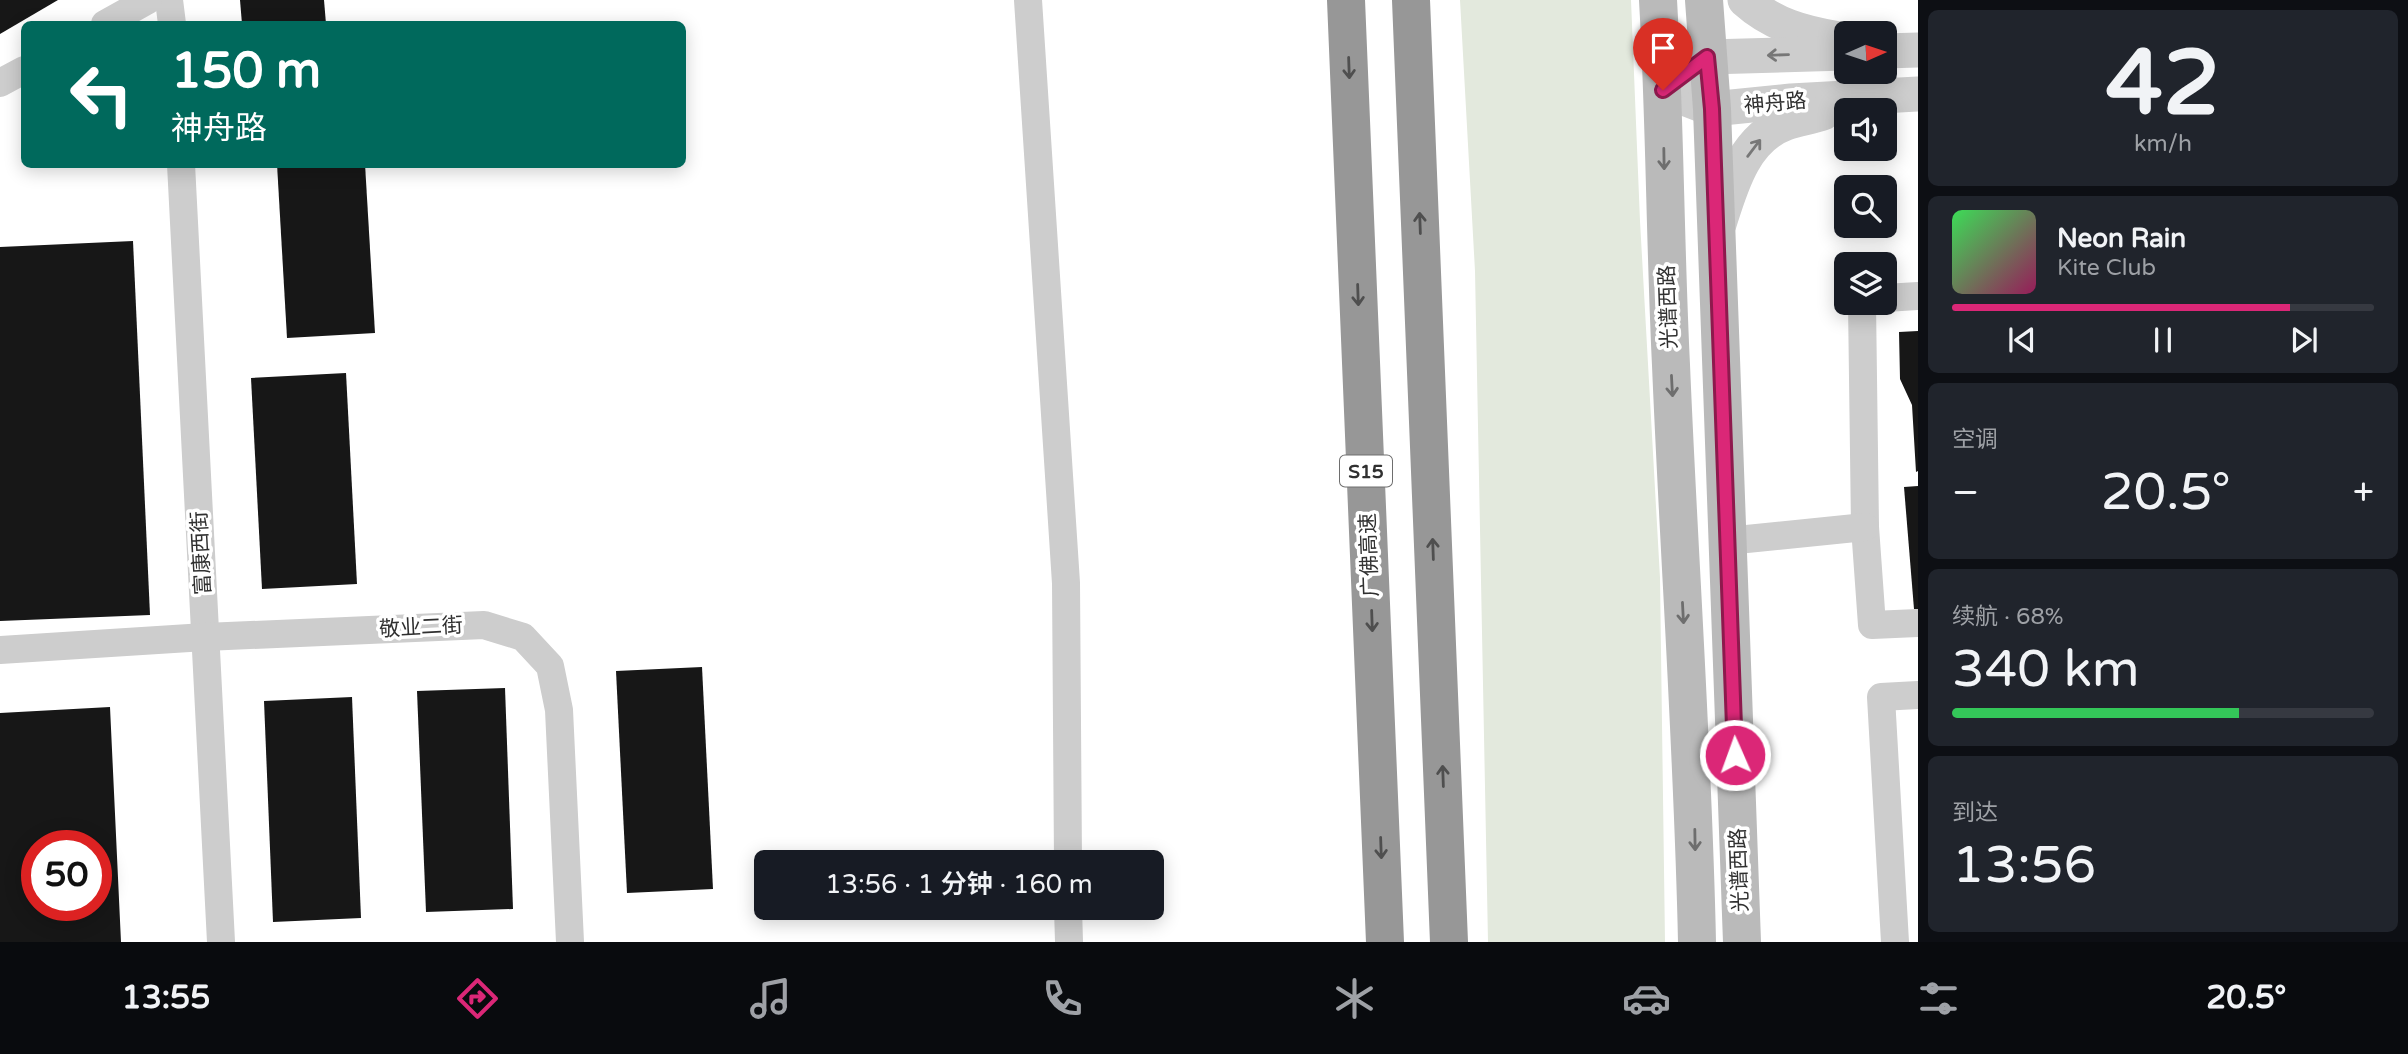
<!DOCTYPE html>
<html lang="zh">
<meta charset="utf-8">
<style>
:root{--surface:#171b24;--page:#20242c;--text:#f1f3f6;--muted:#9ea1a6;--line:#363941;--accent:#db2777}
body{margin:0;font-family:"Varela Round","Noto Sans SC",sans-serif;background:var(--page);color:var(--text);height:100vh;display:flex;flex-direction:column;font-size:26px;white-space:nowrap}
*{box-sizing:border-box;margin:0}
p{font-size:23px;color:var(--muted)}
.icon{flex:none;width:38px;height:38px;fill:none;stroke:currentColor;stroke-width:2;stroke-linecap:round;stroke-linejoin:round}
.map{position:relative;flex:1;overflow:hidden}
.sheet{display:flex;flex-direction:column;gap:10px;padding:10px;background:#0d0f14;width:490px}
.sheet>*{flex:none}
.hud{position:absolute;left:21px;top:21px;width:665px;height:147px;border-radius:10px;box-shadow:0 4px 18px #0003;background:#00695c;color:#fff;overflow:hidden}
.needle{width:46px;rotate:87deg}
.tools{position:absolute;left:1834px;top:21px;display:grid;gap:14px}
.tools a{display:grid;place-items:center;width:63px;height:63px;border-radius:10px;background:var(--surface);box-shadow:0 4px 18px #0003;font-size:35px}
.speed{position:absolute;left:21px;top:830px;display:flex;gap:14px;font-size:35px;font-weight:700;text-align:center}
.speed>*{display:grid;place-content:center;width:91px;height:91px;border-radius:50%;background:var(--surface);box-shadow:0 4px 18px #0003;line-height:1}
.speed .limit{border:10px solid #d22;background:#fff;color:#111}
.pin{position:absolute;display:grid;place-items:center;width:60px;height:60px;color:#fff;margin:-72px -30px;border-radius:50% 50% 50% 0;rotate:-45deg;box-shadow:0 0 7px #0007}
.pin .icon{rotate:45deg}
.me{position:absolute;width:77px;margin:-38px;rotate:358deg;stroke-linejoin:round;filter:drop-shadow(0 0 5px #0008)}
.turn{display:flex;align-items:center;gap:24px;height:147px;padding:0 35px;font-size:32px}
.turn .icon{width:91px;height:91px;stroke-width:2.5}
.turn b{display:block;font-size:49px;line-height:60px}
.big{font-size:52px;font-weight:600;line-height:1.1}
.sheet .tile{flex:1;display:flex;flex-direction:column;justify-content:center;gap:10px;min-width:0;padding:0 24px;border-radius:10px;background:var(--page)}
.sheet .dial{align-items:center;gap:0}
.dial b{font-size:91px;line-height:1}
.song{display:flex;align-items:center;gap:21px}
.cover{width:84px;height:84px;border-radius:10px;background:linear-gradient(135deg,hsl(130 70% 55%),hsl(330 70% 35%))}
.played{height:7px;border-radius:4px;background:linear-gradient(90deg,var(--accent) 80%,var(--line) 80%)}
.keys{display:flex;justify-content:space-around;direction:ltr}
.heat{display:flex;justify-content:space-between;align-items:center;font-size:38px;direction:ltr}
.charge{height:10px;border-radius:5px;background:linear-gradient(90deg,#34c759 68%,var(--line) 0)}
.trip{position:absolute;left:754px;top:850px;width:410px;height:70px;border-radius:10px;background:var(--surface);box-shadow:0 4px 18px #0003;font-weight:600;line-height:70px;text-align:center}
.menu{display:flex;height:112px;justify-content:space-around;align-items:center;background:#090b0e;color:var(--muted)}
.menu .icon{width:49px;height:49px}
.menu .on{color:var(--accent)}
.menu b{font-size:32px;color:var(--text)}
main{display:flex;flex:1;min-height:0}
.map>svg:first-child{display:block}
.green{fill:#e3e9dd}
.building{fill:#171717;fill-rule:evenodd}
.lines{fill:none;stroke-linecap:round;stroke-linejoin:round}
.minor{stroke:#cdcdcd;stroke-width:28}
.tertiary{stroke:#cdcdcd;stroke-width:35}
.secondary{stroke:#bababa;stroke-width:38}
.motorway{stroke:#979797;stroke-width:38}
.oneway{stroke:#777}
.oneway2{stroke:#4f4f4f}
.oneway3{stroke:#6e6e6e}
.route-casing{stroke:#8e194d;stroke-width:18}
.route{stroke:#db2777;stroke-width:12}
.labels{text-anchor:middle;stroke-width:7;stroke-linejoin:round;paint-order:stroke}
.shield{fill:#fff;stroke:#6e6e6e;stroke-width:2}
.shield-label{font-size:19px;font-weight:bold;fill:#303030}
.street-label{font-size:21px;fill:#303030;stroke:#fff}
</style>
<main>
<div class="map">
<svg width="1918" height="942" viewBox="0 0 1918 942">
<rect width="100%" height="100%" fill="#fff"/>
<path class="green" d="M 1460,0 L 1631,0 L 1640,221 L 1660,578 L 1665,942 L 1488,942 L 1475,271 Z"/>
<g class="building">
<path d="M 0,0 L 58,0 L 0,34 Z"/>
<path d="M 240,0 L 324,0 L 326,24 L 242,24 Z"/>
<path d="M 277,164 L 365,164 L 375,333 L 287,338 Z"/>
<path d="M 133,241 L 150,615 L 0,621 L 0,247 Z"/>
<path d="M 1918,331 L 1918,471 L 1916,472 L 1912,405 L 1900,379 L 1899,332 Z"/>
<path d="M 346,373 L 357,584 L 262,589 L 251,378 Z"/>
<path d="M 1918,486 L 1918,609 L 1914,609 L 1904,487 Z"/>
<path d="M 702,667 L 713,889 L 627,893 L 616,671 Z"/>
<path d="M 505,688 L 513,909 L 426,912 L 417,691 Z"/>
<path d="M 352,697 L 361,918 L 273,922 L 264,701 Z"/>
<path d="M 110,707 L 121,942 L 0,942 L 0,713 ZM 37,845 L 96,845 L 96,905 L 37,905 Z"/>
</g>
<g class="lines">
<g class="minor">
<path d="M 169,0 L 172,24"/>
<path d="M 1028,0 L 1066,583 L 1068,863"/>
<path d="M 105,24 L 148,0"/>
<path d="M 0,83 L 24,70"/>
<path d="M 181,164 L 221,942"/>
<path d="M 1885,298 L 1918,296"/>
<path d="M 1862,303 L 1865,527 L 1872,625 L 1918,623"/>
<path d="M 1727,541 L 1865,527"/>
<path d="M 0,650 L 205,637 L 484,625 L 523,637 L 550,666 L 559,710 L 570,942"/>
<path d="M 1068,908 L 1069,942"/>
<path d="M 1895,942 L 1881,697 L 1918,695"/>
</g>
<g class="tertiary">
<path d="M 1745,0 C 1773,25 1803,33 1839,39"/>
<path d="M 1885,51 L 1918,50"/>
<path d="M 1663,90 L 1712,109 L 1791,101 L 1918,94"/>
<path d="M 1663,90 L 1708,57 L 1846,53"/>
<path d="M 1719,224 C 1731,186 1744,138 1786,123 C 1798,119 1811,117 1823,113"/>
</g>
<g class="secondary">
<path d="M 1658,0 C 1665,122 1665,243 1671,365 C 1679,558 1693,749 1697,942"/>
<path d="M 1704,0 L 1712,109 L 1742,942"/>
</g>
<g class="motorway">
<path d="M 1346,0 L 1385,942"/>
<path d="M 1411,0 L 1449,942"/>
</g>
</g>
<defs><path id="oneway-shaft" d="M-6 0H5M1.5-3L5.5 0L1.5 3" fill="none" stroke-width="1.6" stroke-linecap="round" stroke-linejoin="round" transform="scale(1.75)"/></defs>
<g class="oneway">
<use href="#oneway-shaft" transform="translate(1778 55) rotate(178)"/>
<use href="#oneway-shaft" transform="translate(1754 148) rotate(-53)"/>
</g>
<g class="oneway2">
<use href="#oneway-shaft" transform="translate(1349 68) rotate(88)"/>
<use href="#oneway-shaft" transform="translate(1420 223) rotate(-92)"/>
<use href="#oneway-shaft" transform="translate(1358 295) rotate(88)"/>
<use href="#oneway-shaft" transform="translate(1433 549) rotate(-92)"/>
<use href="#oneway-shaft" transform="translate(1372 621) rotate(88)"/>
<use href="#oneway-shaft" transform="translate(1443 776) rotate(-92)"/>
<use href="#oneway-shaft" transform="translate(1381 848) rotate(88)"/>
</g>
<g class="oneway3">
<use href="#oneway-shaft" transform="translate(1664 159) rotate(89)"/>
<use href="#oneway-shaft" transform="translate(1672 386) rotate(87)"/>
<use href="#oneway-shaft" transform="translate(1683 613) rotate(87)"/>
<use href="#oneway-shaft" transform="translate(1695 840) rotate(89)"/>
</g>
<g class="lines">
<g class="route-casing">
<path id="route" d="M 1663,90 L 1707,57 L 1712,109 L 1735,755"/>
</g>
<use href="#route" class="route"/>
</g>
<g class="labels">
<rect class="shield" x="1340" y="455.5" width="52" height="31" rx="5"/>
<g class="shield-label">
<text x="1366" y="478">S15</text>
</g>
<g class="street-label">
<text transform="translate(1775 103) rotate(-5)" y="7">神舟路</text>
<text transform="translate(1668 307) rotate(-92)" y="7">光谱西路</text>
<text transform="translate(201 553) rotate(-93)" y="7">富康西街</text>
<text transform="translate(1369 555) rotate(-92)" y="7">广佛高速</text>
<text transform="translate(421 627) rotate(-3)" y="7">敬业二街</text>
<text transform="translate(1739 870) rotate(-92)" y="7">光谱西路</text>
</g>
</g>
</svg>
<div class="tools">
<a><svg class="needle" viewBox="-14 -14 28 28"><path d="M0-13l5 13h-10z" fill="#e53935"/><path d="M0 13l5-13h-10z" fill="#9ea1a6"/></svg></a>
<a><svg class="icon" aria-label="sound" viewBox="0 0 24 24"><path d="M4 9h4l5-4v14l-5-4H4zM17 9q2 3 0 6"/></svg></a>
<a><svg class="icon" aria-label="search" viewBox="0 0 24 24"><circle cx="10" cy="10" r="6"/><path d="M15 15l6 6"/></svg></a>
<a><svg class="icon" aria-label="layers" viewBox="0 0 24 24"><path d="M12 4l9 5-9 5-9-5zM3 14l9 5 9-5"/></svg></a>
</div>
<div class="speed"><div class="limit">50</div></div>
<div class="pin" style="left:1663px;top:90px;background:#d93025"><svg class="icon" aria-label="arrive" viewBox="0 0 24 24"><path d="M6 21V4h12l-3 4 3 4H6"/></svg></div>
<svg class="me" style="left:1735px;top:755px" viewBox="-20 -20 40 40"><circle r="17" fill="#db2777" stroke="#fff" stroke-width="3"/><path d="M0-11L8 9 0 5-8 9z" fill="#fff"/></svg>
<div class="trip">13:56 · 1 分钟 · 160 m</div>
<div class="hud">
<div class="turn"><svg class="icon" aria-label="left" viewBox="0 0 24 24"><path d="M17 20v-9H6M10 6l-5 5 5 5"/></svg><div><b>150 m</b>神舟路</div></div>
</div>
</div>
<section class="sheet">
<div class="tile dial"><b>42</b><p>km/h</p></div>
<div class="tile">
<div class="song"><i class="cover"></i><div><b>Neon Rain</b><p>Kite Club</p></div></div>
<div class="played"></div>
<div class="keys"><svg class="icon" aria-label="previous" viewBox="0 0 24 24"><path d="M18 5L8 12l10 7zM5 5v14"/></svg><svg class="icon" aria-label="pause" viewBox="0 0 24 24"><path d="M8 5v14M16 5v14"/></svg><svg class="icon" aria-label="next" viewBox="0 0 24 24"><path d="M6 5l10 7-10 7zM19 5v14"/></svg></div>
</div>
<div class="tile"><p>空调</p>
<div class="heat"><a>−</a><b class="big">20.5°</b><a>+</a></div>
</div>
<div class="tile"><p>续航 · 68%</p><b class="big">340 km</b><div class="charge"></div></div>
<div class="tile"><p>到达</p><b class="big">13:56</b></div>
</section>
</main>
<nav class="menu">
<b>13:55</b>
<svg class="icon on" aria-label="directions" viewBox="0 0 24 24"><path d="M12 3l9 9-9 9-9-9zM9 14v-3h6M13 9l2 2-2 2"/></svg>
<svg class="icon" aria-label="music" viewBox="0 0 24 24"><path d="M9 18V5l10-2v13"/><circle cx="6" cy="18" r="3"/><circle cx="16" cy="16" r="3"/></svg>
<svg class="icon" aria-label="phone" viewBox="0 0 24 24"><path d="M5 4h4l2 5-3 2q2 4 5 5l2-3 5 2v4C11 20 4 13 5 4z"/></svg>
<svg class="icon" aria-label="climate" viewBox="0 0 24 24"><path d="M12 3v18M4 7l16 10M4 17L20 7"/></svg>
<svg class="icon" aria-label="car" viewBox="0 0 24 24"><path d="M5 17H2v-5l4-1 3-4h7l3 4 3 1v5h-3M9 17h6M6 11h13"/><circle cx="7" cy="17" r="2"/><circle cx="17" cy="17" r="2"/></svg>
<svg class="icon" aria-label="filters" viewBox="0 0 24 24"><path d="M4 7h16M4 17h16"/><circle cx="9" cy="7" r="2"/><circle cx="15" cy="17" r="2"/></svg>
<b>20.5°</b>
</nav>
